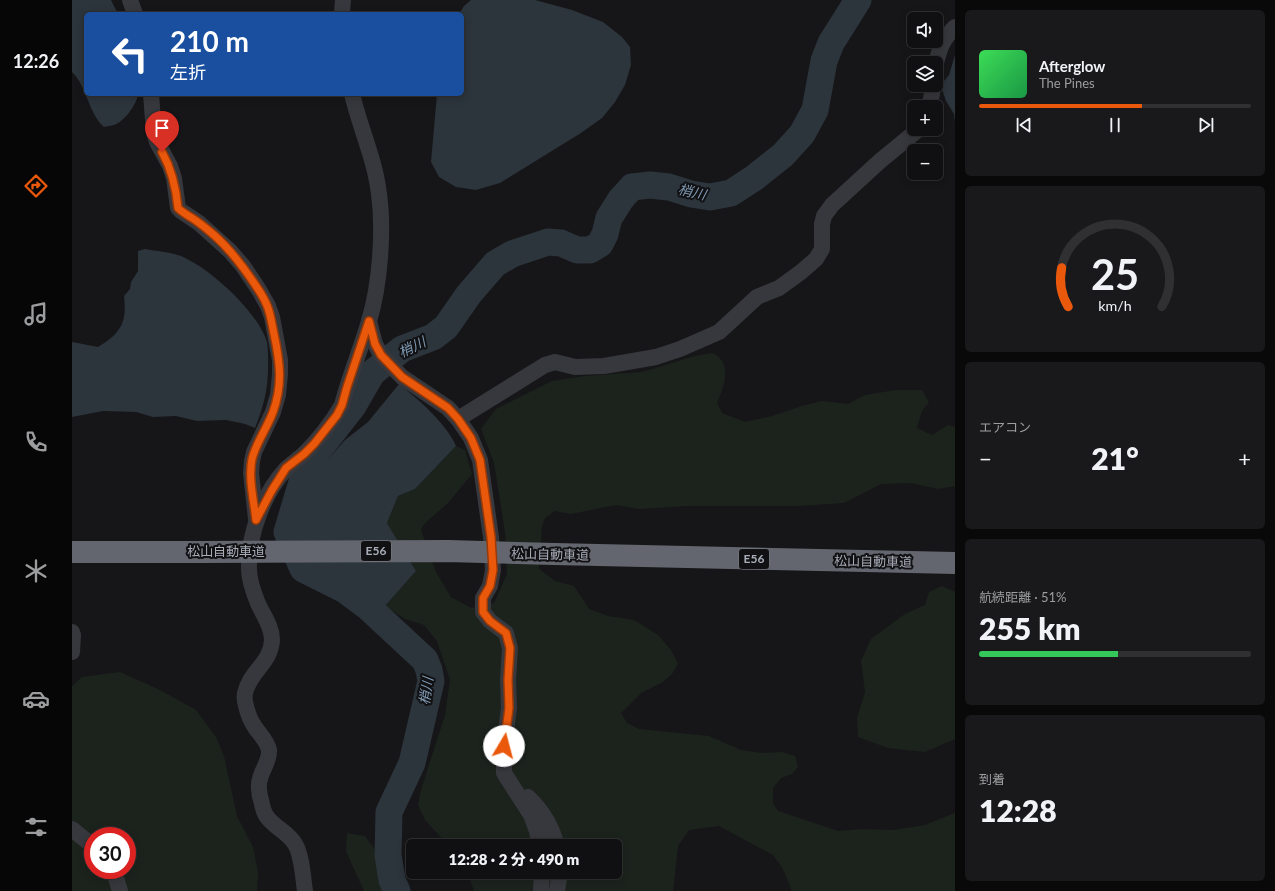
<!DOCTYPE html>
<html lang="ja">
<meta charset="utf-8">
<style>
:root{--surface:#101012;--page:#19191b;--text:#f1f3f6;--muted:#9c9d9f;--line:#303032;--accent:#ea580c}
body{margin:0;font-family:Lato,"Noto Sans JP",sans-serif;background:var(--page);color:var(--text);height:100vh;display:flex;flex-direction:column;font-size:15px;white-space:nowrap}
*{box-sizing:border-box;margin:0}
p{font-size:13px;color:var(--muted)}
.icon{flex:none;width:22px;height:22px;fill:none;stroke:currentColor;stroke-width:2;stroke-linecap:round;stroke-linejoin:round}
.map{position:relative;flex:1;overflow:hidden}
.side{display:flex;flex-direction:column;gap:10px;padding:10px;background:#09090a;width:320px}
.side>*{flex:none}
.hud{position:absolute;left:12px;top:12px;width:380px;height:84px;border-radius:6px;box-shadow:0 2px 10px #0003,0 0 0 1px var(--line);background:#1a4fa0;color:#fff;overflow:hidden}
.controls{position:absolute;left:835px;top:12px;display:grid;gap:8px}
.controls a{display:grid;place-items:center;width:36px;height:36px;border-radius:6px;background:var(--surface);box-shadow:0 2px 10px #0003,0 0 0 1px var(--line);font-size:20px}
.speed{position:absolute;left:12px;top:827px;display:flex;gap:8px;font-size:20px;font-weight:700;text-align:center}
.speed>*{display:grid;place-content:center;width:52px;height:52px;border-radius:50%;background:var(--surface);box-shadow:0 2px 10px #0003,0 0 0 1px var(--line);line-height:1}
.speed .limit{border:6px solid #d22;background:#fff;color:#111}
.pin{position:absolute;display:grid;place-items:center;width:34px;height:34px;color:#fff;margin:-41px -17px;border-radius:50% 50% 50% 0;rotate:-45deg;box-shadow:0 0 4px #0007}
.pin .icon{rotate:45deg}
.me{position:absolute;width:44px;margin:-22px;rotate:8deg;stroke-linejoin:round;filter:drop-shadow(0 0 3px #0008)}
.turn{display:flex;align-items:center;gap:14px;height:84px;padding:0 20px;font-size:18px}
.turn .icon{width:52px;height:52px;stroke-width:2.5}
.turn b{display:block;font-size:28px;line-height:34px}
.big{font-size:30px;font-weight:800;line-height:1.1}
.side .tile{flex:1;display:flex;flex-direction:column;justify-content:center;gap:6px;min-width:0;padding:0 14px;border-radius:6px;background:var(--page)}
.side .dial{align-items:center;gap:0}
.dial svg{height:104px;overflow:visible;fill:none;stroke:var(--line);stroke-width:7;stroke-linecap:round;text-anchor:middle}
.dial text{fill:var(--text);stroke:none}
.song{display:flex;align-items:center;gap:12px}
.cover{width:48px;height:48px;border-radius:6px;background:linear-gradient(135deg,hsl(130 70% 55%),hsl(140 70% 35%))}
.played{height:4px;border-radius:2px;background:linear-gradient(90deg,var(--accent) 60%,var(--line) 60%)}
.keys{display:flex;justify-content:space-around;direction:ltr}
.heat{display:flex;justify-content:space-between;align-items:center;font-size:22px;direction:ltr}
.charge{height:6px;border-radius:3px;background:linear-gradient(90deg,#34c759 51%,var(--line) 0)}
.trip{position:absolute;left:334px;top:839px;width:216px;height:40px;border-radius:6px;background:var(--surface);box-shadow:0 2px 10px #0003,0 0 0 1px var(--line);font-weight:800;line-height:40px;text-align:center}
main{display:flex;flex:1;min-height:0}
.tabs{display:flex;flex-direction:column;width:72px;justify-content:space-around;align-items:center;background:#060607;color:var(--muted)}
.tabs .icon{width:28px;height:28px}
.tabs .on{color:var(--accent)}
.tabs b{font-size:18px;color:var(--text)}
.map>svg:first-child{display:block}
.green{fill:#1c231d;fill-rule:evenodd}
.water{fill:#2c343c}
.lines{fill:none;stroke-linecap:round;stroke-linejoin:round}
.river{stroke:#2c343c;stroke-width:27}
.street{stroke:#37383d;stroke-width:16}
.highway{stroke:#63666e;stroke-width:22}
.highway-bridge{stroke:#63666e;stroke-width:22}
.route-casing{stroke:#983908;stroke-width:10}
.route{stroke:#ea580c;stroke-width:7}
.labels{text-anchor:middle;stroke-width:4;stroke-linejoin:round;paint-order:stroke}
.shield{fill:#111113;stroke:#7b7e86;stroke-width:1}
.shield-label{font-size:12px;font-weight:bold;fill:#a8adb8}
.street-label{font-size:13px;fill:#a8adb8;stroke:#111113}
.water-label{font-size:14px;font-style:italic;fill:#7f99b3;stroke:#111113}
</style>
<main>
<nav class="tabs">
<b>12:26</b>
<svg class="icon on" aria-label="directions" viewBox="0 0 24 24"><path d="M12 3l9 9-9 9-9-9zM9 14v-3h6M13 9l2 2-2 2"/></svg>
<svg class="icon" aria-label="music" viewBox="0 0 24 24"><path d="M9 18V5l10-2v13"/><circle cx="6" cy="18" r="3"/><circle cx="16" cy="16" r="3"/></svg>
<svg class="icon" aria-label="phone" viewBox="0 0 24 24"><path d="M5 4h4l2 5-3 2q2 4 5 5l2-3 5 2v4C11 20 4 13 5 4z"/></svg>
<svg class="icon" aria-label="climate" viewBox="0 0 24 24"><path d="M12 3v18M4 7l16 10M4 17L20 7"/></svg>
<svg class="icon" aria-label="car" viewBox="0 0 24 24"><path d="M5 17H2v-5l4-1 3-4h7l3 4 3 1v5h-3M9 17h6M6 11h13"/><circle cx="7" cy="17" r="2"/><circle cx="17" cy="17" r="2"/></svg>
<svg class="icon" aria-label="filters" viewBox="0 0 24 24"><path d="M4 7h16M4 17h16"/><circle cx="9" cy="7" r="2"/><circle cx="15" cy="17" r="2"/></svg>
</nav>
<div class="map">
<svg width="883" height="891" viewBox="0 0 883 891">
<rect width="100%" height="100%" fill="#161618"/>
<g class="green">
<path d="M 641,353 C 661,364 652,386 645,403 L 650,413 L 673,422 L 700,416 L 730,406 L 750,401 L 776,404 L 793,395 L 824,390 L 850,390 L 857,402 L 850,411 L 845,428 L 860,435 L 876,425 L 883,427 L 883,486 L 866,489 L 839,483 L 809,484 L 772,503 L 726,506 L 614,506 L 567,509 L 544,505 L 499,514 L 483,511 L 473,518 L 470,526 L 467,569 L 483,581 L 502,586 L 517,609 L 536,616 L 562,620 L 586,635 L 599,650 L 606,664 L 600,674 L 591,682 L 569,693 L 549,713 L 555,723 L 567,729 L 637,736 L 669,750 L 689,753 L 710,752 L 723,756 L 726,767 L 720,774 L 709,778 L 701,788 L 701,803 L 706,811 L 766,831 L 791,829 L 821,830 L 853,825 L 883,813 L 883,891 L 720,891 L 710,867 L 701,855 L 647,826 L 617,830 L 606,846 L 601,891 L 402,891 L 395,872 L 543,872 L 543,846 L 377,846 L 353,820 L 346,805 L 349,790 L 373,715 L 378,680 L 365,641 L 352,625 L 333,619 L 313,606 L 344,571 L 315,523 L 326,496 L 343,489 L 384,446 L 393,450 L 400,474 L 376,503 L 352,524 L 349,530 L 364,572 L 379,597 L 399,608 L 422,603 L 435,574 L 433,532 L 422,463 L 409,429 L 424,409 L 480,381 L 513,376 L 570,372 L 623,356 Z"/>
<path d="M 870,586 L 883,592 L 883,739 L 853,752 L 816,748 L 786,737 L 785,718 L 793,692 L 789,661 L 799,639 L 833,614 L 853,605 L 857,592 Z"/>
<path d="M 48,672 L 88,690 L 124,710 L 144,737 L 152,756 L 165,816 L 181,847 L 186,872 L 185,891 L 0,891 L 0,686 L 10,677 ZM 21,836 L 55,836 L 55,870 L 21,870 Z"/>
<path d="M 275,833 L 293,836 L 304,851 L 318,891 L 292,891 L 274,851 Z"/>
</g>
<g class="water">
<path d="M 0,0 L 39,0 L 46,14 L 14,14 L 14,94 L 66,94 C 65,104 52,122 42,125 C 39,126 35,126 32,127 C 16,113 15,86 0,72 Z"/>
<path d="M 399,0 L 463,0 L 500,10 L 531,22 L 550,37 L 558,47 L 559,65 L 553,85 L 543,102 L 530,118 L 509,133 L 428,183 L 404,190 L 384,187 L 367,177 L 359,162 L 365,94 L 390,94 L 390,14 L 387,14 L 392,6 Z"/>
<path d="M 883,55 L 883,122 L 882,114 L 874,101 L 870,89 L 872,81 L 877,75 Z"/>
<path d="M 73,249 C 84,251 98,252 109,256 C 138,268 186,312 195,342 C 196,347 196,353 196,357 C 197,385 193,403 183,428 L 173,424 L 154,420 L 125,421 L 104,416 L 81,417 L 64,412 L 31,411 L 0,417 L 0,342 L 26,347 C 49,333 55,323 52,296 L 58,289 L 59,282 L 66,271 L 66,251 Z"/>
<path d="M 327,384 C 346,399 375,424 384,446 L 343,489 L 326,496 L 315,523 L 344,571 L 313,606 L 276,580 L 246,565 L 227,536 L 236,491 L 247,470 L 273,440 L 296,422 Z"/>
</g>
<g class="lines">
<path class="river" d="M 325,891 L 320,880 L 316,855 L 317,812 L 340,763 L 359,681 L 357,670 L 353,660 L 297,608 L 273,590 L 231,569 L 215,532 L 235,465 L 281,406 L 300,373 L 330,349 L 361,337 L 374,327 L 397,294 L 423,264 L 440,254 L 476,242 L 489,243 L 505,250 L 518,250 L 528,244 L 533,234 L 537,218 L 549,199 L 560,187 L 578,185 L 597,187 L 619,194 L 638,197 L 659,193 L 682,178 L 711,155 L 730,134 L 743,110 L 752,61 L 759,43 L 786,0"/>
<g class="street">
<path d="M 58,0 L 63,14"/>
<path d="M 270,14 L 271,0"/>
<path d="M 864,63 C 868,47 871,39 883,27"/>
<path d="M 79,94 L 82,133 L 85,142 L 98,166 L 102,178 L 106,208 L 109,211 L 127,223 L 158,251 L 171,266 L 187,290 L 196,306 L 200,317 L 208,360 L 208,374 L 206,395 L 201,412 L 182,452 L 180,461 L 179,473 L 184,519"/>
<path d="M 857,107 L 860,94 L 860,85"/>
<path d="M 297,321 L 303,344 L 309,355 L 330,377 L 376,408 L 386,419 L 399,438 L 408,460 L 419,537 L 421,570 L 418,586 L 411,598 L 411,612 L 418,621 L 434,633 L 438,648 L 436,680 L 437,708 L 432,746 L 432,773 L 459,815 L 465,831 L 468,846"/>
<path d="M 386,419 L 473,365 L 483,362 L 503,367 L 532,366 L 584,357 L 608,349 L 647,332 L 685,297 L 707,288 L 729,272 L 744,259 L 750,249 L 750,224 L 752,216 L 760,205 L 808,161 L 847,129"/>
<path d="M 0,632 L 1,635 L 0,652"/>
<path d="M 456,797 C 470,810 480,827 485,846"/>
<path d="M 0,829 L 21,846"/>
<path d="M 39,870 L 43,875 L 48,891"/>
<path d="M 233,891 C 231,878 230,855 223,844 C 216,832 203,828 195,817 C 192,813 190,805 189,800 C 187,794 186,784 188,779 C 190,769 198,761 197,750 C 195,740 186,733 181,724 C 177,718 171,700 173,693 C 178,671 199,663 200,640 C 200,625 190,614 185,601 C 181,591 177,580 177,569 C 176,535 191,494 214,469 C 220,463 227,459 233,453 C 247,439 260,422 270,405 C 277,377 289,349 297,321 C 308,285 312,231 307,194 C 303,159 288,128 280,94"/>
<path d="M 469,891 L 470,872"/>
<path d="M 485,891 L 488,872"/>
</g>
<g class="highway">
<path d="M 0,552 L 127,552"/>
<path d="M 482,554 L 883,563"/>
</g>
<path class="highway-bridge" d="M 127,552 L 376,551 L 482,554"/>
</g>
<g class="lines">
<g class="route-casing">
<path id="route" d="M 90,152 C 100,170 104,187 106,208 C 110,212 115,215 120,218 C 128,223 135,229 142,235 C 160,251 173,269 186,289 C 198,307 198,315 202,334 C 208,362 211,384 201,412 C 195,428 184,443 180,459 C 176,478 182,501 184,520 L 200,490 L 214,468 L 232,454 L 242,444 L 265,415 L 270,405 L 275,387 L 297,321 L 303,344 L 309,355 L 330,377 L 376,408 L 386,419 L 399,438 L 408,460 L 419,537 L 421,570 L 418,586 L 411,598 L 411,612 L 418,621 L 434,633 L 438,648 L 436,680 L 437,708 L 432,746"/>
</g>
<use href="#route" class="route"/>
</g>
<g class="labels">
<g class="shield">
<rect x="289" y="541" width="30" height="20" rx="3"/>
<rect x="667" y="549" width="30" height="20" rx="3"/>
</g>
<g class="shield-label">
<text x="304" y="555">E56</text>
<text x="682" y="563">E56</text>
</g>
<g class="street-label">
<text x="154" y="556">松山自動車道</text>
<text transform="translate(478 554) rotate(1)" y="5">松山自動車道</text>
<text transform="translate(801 561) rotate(1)" y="5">松山自動車道</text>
</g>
<g class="water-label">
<text transform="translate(620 192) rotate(13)" y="5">梢川</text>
<text transform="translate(340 347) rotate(-26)" y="5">梢川</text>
<text transform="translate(354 691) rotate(-82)" y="5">梢川</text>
</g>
</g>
</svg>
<div class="controls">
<a><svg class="icon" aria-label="sound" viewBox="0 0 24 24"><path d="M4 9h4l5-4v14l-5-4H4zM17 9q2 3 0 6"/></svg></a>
<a><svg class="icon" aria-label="layers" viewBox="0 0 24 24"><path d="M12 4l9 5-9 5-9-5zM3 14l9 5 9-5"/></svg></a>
<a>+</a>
<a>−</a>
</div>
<div class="speed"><div class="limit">30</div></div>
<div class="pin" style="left:90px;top:152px;background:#d93025"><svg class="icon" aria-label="arrive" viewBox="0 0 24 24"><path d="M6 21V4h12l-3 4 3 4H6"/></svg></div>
<svg class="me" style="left:432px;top:746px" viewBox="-20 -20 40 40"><circle r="19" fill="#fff"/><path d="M0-13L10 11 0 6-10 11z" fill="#ea580c"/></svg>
<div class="trip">12:28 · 2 分 · 490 m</div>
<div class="hud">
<div class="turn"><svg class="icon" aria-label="left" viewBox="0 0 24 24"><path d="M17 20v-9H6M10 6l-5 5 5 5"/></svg><div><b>210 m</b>左折</div></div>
</div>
</div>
<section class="side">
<div class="tile">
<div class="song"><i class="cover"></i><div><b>Afterglow</b><p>The Pines</p></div></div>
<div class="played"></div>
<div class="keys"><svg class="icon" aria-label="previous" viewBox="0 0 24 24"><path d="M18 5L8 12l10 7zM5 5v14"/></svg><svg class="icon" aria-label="pause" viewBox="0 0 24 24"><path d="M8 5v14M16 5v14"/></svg><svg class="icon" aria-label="next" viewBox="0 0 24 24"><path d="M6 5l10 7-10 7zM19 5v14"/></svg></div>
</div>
<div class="tile dial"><svg viewBox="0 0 100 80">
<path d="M14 69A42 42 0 1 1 86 69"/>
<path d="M14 69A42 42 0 0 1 9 39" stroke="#ea580c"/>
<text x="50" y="56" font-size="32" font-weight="700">25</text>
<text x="50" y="72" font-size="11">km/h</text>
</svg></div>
<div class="tile"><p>エアコン</p>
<div class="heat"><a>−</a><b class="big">21°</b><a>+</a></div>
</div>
<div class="tile"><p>航続距離 · 51%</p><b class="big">255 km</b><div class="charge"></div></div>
<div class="tile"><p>到着</p><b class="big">12:28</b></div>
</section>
</main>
